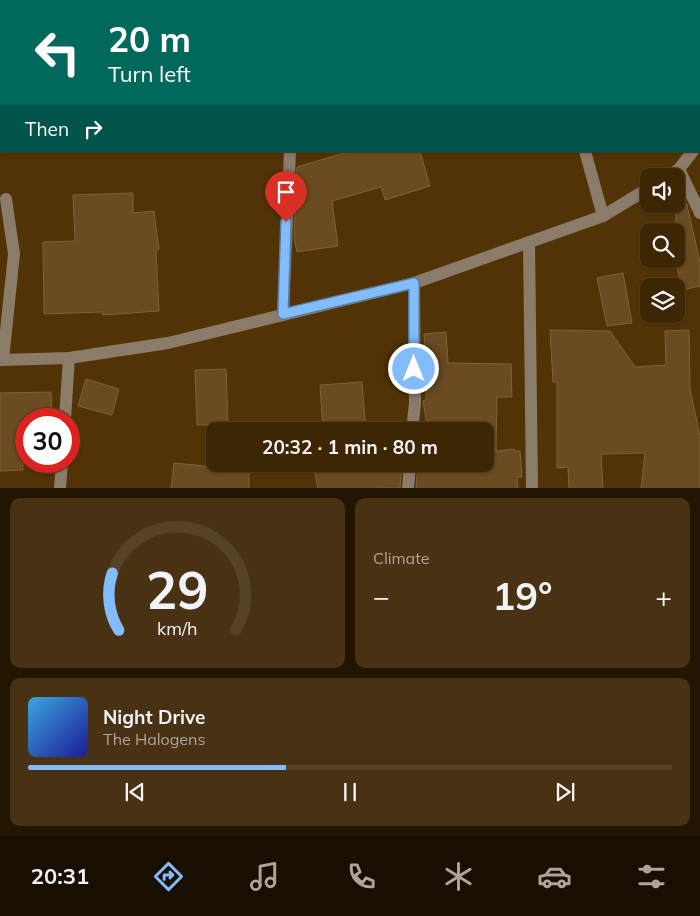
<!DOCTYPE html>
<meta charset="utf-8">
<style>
:root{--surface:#3d2604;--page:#483213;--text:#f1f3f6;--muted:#ada59a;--line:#564326;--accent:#83bcfa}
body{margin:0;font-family:Mulish,sans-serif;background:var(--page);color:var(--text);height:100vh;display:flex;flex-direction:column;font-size:19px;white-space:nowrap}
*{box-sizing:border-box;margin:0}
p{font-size:16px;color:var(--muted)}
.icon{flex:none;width:28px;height:28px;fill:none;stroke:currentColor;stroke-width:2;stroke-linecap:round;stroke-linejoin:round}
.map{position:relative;height:488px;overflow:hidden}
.side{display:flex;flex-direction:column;gap:10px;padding:10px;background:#221502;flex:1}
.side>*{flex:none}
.banner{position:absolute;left:0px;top:0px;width:700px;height:152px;box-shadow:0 1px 4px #0004,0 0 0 1px var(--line);background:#00695c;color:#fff;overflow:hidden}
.controls{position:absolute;left:640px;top:168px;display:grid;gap:10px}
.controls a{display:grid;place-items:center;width:45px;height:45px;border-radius:10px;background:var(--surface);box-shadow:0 1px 4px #0004,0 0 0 1px var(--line);font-size:25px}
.speed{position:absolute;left:15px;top:408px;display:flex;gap:10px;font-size:25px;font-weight:700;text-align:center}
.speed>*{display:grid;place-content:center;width:65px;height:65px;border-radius:50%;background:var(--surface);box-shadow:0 1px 4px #0004,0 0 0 1px var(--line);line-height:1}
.speed .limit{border:8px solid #d22;background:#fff;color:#111}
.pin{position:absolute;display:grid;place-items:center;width:42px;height:42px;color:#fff;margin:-51px -21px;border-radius:50% 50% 50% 0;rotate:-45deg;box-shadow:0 0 5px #0007}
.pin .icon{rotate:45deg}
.me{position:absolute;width:55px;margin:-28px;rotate:0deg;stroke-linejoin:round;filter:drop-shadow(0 0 4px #0008)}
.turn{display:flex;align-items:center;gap:18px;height:105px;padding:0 25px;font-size:22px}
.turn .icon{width:65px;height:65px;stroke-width:2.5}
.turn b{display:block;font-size:35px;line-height:42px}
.then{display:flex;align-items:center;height:48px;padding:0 25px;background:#0003;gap:10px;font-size:19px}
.big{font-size:38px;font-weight:700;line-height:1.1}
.side .card{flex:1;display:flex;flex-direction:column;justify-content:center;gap:8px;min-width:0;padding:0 18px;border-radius:10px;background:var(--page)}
.side .dial{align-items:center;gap:0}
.dial svg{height:130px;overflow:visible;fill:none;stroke:var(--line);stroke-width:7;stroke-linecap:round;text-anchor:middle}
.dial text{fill:var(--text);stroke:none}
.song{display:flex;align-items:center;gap:15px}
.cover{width:60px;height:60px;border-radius:8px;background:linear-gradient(135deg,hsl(200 70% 55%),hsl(240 70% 35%))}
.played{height:5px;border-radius:2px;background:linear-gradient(90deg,var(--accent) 40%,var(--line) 40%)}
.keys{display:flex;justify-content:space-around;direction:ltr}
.heat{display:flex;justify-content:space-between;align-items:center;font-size:28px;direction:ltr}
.side .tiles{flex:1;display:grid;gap:10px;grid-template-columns:1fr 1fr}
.card:last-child{grid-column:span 2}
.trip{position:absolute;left:206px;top:422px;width:288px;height:50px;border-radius:10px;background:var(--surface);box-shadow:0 1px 4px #0004,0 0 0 1px var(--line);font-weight:700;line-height:50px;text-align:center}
.dock{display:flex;height:80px;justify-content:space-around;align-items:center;background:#180f02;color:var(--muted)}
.dock .icon{width:35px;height:35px}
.dock .selected{color:var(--accent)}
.dock b{font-size:22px;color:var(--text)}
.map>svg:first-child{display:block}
.building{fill:#6a4b22;stroke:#83623a}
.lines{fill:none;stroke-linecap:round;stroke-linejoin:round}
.minor{stroke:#8b7c6a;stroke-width:12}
.route-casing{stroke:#557aa2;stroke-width:12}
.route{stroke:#83bcfa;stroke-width:9}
</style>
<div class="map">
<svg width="700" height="489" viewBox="0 0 700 489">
<rect width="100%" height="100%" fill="#513306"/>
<g class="building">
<path d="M 351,151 L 420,151 L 430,186 L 385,200 L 381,187 L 332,201 L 338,246 L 297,252 L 294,238 L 297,167 Z"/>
<path d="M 133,193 L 133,213 L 154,211 L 159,249 L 156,250 L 159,311 L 103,315 L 102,312 L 44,314 L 43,242 L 75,241 L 73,195 Z"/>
<path d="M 682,194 L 687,205 L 700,262 L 700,286 L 682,290 L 676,262 L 676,195 Z"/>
<path d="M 623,273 L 632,323 L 607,326 L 597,278 Z"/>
<path d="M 550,330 L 610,331 L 635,367 L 666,365 L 665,331 L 689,330 L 690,389 L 700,436 L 700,489 L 641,489 L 645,453 L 601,454 L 603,489 L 569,489 L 568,467 L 557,468 L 557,382 L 553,382 Z"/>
<path d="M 446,332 L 448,363 L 511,364 L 512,397 L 497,397 L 496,451 L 514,449 L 514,451 L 520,451 L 522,477 L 517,477 L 518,489 L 416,489 L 418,464 L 485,464 L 485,431 L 428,431 L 423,401 L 426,400 L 426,374 L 424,334 Z"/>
<path d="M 226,369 L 228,424 L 197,425 L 195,370 Z"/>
<path d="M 86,379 L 119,389 L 112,415 L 78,406 Z"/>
<path d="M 362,382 L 366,431 L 323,431 L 320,385 Z"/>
<path d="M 51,392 L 52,419 L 26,419 L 26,424 L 21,424 L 23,470 L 0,471 L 0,393 Z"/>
<path d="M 174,463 L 226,468 L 226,464 L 249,464 L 249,489 L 171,489 Z"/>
<path d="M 313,464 L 402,464 L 400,488 L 318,489 Z"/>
</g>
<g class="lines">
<g class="minor">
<path d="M 292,0 L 292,1"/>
<path d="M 543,0 L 543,1"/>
<path d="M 699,144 L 700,142"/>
<path d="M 585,151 L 603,216"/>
<path d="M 679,169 L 700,213"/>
<path d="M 668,176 L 679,169 L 693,151"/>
<path d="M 529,242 L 532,489"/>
<path d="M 283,314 L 290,151"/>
<path d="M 0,360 L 69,358 L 168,343 L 414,283 L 603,216 L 649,188"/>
<path d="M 3,360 L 14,254 L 6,199"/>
<path d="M 65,419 L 69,358"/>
<path d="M 412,431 L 415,403 L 414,283"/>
<path d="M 60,489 L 62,461"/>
<path d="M 408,489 L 410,464"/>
</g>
</g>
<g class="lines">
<g class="route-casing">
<path id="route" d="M 286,222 L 283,314 L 414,283 L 414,369"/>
</g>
<use href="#route" class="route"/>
</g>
</svg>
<div class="controls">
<a><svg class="icon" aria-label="sound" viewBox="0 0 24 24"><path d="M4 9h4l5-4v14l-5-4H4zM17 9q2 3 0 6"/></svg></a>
<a><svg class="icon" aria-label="search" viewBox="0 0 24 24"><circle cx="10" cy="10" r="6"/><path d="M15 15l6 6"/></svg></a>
<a><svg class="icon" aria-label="layers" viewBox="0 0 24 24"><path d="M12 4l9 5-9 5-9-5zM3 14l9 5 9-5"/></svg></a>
</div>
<div class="speed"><div class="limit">30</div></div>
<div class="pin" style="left:286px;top:222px;background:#d93025"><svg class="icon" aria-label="arrive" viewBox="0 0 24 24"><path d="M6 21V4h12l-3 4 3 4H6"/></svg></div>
<svg class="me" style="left:414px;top:369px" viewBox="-20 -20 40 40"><circle r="17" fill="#83bcfa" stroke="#fff" stroke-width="3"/><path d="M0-11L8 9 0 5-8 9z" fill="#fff"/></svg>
<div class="trip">20:32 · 1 min · 80 m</div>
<div class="banner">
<div class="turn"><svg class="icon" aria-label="left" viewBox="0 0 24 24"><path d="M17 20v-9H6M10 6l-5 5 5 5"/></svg><div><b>20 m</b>Turn left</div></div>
<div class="then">Then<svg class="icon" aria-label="right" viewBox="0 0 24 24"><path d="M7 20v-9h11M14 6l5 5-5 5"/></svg></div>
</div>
</div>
<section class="side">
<div class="tiles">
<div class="card dial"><svg viewBox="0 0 100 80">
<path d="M14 69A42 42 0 1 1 86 69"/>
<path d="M14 69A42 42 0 0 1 10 34" stroke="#83bcfa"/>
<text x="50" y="56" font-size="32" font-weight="700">29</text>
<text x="50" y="72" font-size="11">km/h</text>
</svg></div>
<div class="card"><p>Climate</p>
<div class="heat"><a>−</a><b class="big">19°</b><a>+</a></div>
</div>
<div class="card">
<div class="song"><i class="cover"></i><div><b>Night Drive</b><p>The Halogens</p></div></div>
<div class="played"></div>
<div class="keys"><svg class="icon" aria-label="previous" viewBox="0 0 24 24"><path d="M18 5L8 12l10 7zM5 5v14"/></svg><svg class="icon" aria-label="pause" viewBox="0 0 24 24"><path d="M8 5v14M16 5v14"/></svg><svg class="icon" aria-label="next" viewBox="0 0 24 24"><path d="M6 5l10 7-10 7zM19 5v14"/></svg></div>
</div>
</div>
</section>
<nav class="dock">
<b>20:31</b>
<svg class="icon selected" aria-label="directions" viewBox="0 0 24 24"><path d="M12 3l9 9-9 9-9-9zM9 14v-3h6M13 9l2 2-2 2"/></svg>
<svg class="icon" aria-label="music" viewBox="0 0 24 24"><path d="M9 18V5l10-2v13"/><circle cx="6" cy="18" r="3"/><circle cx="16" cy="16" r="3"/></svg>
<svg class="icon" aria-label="phone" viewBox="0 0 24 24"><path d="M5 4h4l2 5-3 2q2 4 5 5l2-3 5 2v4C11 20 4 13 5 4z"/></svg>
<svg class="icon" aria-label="climate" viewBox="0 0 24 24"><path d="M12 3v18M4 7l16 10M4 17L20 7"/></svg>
<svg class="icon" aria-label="car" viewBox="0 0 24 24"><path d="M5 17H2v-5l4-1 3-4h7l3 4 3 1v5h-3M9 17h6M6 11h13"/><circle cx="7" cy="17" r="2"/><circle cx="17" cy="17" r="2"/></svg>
<svg class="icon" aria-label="filters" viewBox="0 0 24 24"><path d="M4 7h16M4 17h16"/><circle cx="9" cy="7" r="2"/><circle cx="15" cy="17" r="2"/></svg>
</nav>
